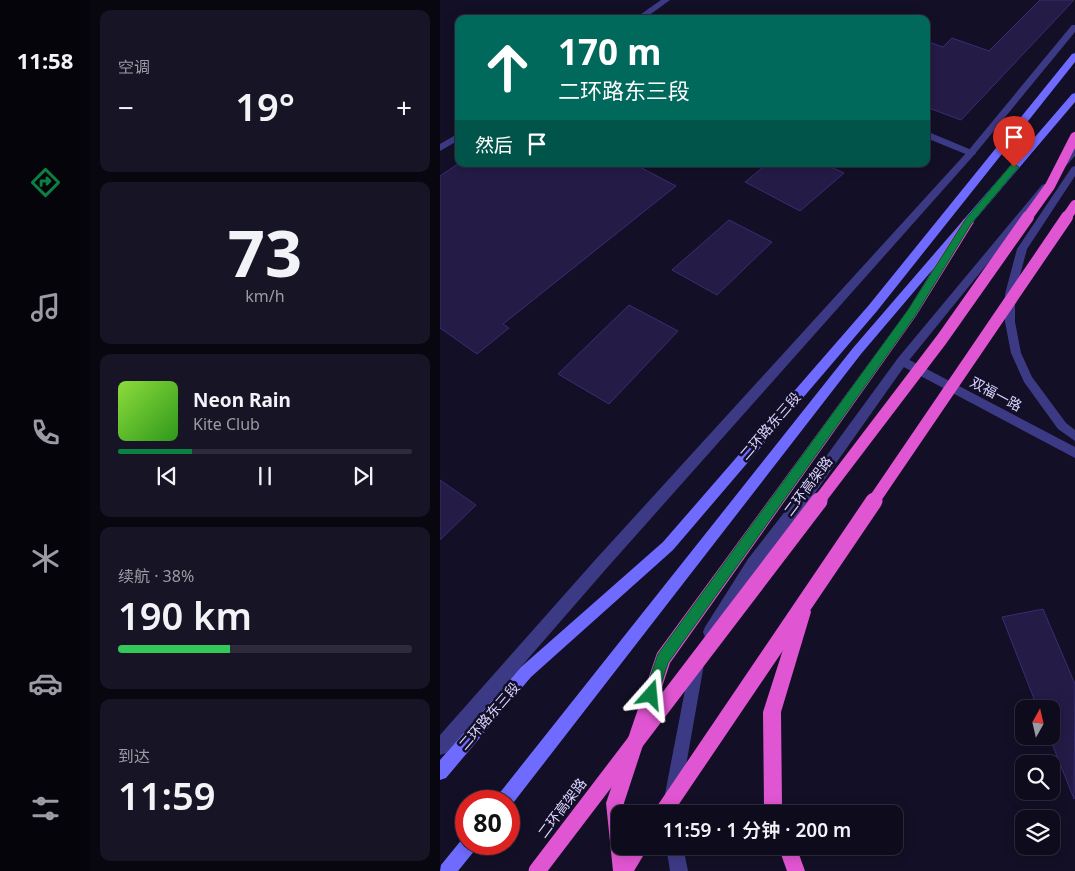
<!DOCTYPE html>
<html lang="zh">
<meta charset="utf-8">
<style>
:root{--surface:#0e0b1c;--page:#171425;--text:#f1f3f6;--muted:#9b9ba3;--line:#2e2b3b;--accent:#0b8043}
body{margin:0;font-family:"Noto Sans","Noto Sans SC",sans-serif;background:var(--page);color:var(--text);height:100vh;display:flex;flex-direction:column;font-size:19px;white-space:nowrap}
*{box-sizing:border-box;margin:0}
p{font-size:16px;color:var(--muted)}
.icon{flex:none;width:28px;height:28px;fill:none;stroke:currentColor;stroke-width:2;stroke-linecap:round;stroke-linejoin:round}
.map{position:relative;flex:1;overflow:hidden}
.side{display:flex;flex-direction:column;gap:10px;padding:10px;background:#08060f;width:350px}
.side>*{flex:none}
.top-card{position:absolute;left:15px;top:15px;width:475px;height:152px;border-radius:10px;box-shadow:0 2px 12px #0003,0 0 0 1px var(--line);background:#00695c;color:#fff;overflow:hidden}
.needle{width:32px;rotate:8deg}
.fabs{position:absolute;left:575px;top:700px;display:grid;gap:10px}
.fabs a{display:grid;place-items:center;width:45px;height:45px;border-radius:10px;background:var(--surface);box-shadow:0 2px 12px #0003,0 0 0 1px var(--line);font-size:25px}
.speed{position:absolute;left:15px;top:790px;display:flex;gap:10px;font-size:25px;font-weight:700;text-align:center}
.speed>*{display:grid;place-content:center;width:65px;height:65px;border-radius:50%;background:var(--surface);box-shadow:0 2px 12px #0003,0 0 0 1px var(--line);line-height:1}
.speed .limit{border:8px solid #d22;background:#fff;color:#111}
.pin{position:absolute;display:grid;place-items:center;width:42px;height:42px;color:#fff;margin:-51px -21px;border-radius:50% 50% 50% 0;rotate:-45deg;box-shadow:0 0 5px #0007}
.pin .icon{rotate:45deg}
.me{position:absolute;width:55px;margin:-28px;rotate:18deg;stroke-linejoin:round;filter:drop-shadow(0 0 4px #0008)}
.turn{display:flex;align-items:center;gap:18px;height:105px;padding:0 20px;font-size:22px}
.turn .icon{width:65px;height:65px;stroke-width:2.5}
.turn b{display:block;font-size:35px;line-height:42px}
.then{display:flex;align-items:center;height:48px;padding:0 20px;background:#0003;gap:10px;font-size:19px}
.big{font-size:38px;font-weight:600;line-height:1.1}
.side .widget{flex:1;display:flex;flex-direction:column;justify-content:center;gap:8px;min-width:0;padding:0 18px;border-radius:10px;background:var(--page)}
.side .dial{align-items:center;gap:0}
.dial b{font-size:65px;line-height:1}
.song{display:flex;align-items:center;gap:15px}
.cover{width:60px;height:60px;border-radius:8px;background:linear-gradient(135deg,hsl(90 70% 55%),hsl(110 70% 35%))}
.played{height:5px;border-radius:2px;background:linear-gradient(90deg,var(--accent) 25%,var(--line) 25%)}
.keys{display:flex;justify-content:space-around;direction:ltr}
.heat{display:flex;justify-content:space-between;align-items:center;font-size:28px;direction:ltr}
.charge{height:8px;border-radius:4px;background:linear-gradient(90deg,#34c759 38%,var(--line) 0)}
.trip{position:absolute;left:171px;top:805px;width:292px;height:50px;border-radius:10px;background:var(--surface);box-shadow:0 2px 12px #0003,0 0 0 1px var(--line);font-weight:600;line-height:50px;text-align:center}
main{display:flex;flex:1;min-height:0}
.dock{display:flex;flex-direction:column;width:90px;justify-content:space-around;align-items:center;background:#06040b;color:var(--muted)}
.dock .icon{width:35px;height:35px}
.dock .active{color:var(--accent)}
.dock b{font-size:22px;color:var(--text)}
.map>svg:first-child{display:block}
.building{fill:#241b47;stroke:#3b2d73}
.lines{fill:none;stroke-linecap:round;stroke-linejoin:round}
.service{fill:#3d3a85;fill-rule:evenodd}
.minor{fill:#3d3a85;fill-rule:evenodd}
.tertiary{fill:#3d3a85;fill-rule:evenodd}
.secondary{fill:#6f6bff;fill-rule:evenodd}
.trunk{fill:#e055d1;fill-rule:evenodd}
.trunk-bridge-far2{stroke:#e055d1;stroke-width:10}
.trunk-bridge-far1{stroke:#e055d1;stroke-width:12}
.trunk-bridge{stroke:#e055d1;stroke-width:17}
.route{fill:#0b8043;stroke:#07532c}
.labels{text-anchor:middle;stroke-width:5;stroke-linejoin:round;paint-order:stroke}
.street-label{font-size:14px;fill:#d9d4ff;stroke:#130f26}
</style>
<main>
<nav class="dock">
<b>11:58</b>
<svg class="icon active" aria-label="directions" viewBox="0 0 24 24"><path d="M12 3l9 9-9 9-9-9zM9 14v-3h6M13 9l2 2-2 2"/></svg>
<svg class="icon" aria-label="music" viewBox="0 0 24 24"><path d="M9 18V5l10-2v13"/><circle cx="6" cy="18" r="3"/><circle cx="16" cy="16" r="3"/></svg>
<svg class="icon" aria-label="phone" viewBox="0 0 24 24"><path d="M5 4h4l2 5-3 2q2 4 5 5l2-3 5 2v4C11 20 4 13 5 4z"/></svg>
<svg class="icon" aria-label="climate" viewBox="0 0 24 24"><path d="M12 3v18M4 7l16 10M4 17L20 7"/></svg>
<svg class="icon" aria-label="car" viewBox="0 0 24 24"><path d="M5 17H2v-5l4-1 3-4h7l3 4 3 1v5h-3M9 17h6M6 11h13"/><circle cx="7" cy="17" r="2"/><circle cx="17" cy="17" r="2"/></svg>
<svg class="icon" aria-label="filters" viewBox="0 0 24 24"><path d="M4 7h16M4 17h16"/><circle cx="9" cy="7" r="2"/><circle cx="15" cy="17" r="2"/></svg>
</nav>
<section class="side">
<div class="widget"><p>空调</p>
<div class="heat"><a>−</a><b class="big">19°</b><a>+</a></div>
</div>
<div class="widget dial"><b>73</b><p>km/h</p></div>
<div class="widget">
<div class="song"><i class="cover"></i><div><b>Neon Rain</b><p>Kite Club</p></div></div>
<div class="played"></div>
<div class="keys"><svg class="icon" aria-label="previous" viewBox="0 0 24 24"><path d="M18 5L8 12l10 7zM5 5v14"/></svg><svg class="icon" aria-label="pause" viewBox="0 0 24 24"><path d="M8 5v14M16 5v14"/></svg><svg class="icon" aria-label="next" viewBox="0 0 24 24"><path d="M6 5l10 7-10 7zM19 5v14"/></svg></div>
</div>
<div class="widget"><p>续航 · 38%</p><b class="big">190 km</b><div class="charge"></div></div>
<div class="widget"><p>到达</p><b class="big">11:59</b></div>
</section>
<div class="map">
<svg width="635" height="871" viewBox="0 0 635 871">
<rect width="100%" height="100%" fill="#130f26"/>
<g class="building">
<path d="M 600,0 L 634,0 L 521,120 L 486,107 L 486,41 L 503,47 L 512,38 L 549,51 Z"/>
<path d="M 18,164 L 194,164 L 236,186 L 63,324 L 69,328 L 37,354 L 0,328 L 0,176 Z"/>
<path d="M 327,164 L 384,164 L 404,173 L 360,211 L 305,182 Z"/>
<path d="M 289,220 L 332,242 L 277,295 L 232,270 Z"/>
<path d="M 189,305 L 238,331 L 169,404 L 118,374 Z"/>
<path d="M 0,480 L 36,505 L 0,540 Z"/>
<path d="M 603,609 L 635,684 L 634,799 L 609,736 L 611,736 L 611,709 L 598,709 L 562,617 Z"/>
</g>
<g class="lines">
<path class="service" d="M 635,166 L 635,176 L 587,249 L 575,294 L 575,322 L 581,353 L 592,377 L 626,423 L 635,430 L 635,441 L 618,429 L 584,382 L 571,353 L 565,322 L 565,294 L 577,249 L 632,167 Z"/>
<g class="minor">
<path d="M 221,0 L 230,0 L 204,19 L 194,19 Z"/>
<path d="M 486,131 L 534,151 L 536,153 L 534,155 L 528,155 L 486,138 Z"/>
<path d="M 19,133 L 19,140 L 0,151 L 0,144 Z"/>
<path d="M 462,356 L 635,447 L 635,458 L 458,364 L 456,361 Z"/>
</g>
<g class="tertiary">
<path d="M 632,25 L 635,25 L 635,32 L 534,155 L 166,569 L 6,753 L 0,755 L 0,735 L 156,559 L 528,151 Z"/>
<path d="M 635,147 L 635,156 L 625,167 L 619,167 L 619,163 L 632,148 Z"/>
<path d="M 605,184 L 608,185 L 608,189 L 466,364 L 370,500 L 318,569 L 275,637 L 270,639 L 265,637 L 263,632 L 265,627 L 308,559 L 360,492 L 458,358 L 602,185 Z"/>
<path d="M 257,657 L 262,659 L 264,664 L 241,794 L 239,800 L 233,802 L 227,800 L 225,794 L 250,664 L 252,659 Z"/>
<path d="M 226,846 L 243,846 L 248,871 L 230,871 Z"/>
</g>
<g class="secondary">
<path d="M 635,53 L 635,62 L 437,311 L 233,550 L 91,677 L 6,778 L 0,780 L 0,760 L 81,667 L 223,542 L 429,305 L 632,54 Z"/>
<path d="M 635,93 L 635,102 L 421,354 L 70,807 L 69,801 L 56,801 L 58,795 L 413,348 L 632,94 Z"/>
<path d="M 26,837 L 26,844 L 37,844 L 35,850 L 18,871 L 0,871 L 1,865 L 23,838 Z"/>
</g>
<g class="trunk">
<path d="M 528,218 L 534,222 L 476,316 L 230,663 L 184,803 L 185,814 L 180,814 L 180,846 L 209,846 L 194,871 L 173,871 L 166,803 L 217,653 L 468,310 L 524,219 Z"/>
<path d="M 363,604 L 369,607 L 371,612 L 341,712 L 342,806 L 345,814 L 327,814 L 324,806 L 323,712 L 355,612 L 357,607 Z"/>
<path d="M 338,846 L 356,846 L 365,871 L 347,871 Z"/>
</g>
<g class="trunk-bridge-far2">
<path d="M 587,218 L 610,186 L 635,137"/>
<path d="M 626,218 L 635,205"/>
</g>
<g class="trunk-bridge-far1">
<path d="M 378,502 L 502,339 L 588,217"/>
<path d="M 433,502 L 627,217"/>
</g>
<g class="trunk-bridge">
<path d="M 222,814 L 434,501"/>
<path d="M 97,871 L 379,501"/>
</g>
</g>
<path class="route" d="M 574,164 L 579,167 L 577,169 L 531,224 L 475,316 L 228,663 L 216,700 L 211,702 L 206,700 L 204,695 L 218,654 L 468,310 L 525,220 L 571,165 Z"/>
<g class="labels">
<g class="street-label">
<text transform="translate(556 394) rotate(28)" y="5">双福一路</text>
<text transform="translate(330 426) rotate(-49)" y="5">二环路东三段</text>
<text transform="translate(368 486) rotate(-53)" y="5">二环高架路</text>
<text transform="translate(49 716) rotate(-49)" y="5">二环路东三段</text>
<text transform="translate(122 808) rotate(-53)" y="5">二环高架路</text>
</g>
</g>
</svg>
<div class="fabs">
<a><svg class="needle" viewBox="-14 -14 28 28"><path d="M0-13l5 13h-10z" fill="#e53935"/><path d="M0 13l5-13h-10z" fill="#9b9ba3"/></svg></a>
<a><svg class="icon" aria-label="search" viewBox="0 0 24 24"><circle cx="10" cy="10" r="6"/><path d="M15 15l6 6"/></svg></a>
<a><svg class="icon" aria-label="layers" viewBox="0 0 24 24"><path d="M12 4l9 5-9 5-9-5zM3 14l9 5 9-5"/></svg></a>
</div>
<div class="speed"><div class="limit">80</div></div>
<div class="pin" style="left:574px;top:167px;background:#d93025"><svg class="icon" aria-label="arrive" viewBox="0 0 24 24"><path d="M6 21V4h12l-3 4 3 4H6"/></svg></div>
<svg class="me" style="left:211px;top:695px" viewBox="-20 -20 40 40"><path d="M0-17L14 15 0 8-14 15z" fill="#0b8043" stroke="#fff" stroke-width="4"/></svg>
<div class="trip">11:59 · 1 分钟 · 200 m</div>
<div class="top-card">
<div class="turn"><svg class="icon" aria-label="ahead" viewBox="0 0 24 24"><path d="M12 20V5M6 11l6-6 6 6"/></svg><div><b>170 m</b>二环路东三段</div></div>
<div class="then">然后<svg class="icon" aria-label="arrive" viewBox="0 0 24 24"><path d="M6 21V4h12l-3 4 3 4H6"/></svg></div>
</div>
</div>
</main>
